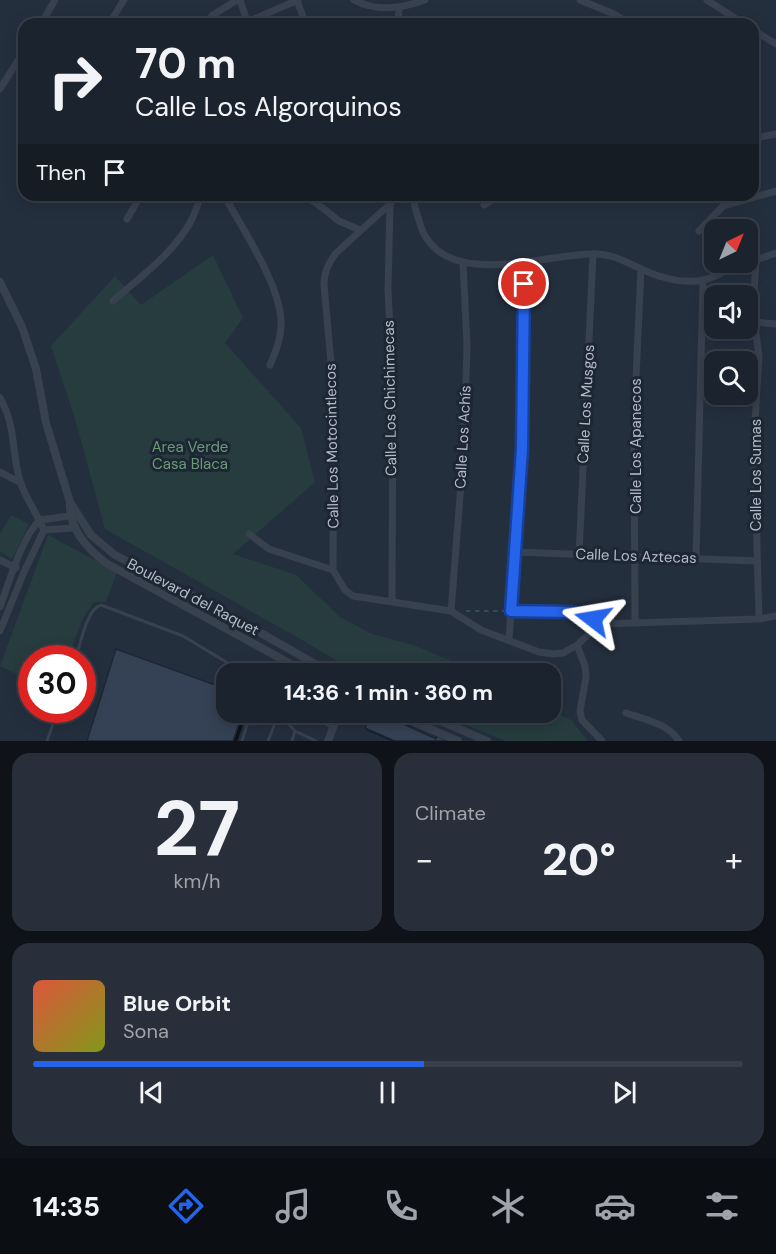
<!DOCTYPE html>
<meta charset="utf-8">
<style>
:root{--surface:#1b232e;--page:#282f3a;--text:#f1f3f6;--muted:#a0a4aa;--line:#39404a;--accent:#2563eb}
body{margin:0;font-family:"DM Sans",sans-serif;background:var(--page);color:var(--text);height:100vh;display:flex;flex-direction:column;font-size:22px;white-space:nowrap}
*{box-sizing:border-box;margin:0}
p{font-size:20px;color:var(--muted)}
.icon{flex:none;width:33px;height:33px;fill:none;stroke:currentColor;stroke-width:2;stroke-linecap:round;stroke-linejoin:round}
.map{position:relative;height:741px;overflow:hidden}
.drawer{display:flex;flex-direction:column;gap:12px;padding:12px;background:#0f1319;flex:1}
.drawer>*{flex:none}
.banner{position:absolute;left:18px;top:18px;width:741px;height:183px;border-radius:18px;box-shadow:0 3px 15px #0003,0 0 0 2px var(--line);background:#1b232e;color:var(--text);overflow:hidden}
.needle{width:39px;rotate:43deg}
.fabs{position:absolute;left:704px;top:219px;display:grid;gap:12px}
.fabs a{display:grid;place-items:center;width:54px;height:54px;border-radius:12px;background:var(--surface);box-shadow:0 3px 15px #0003,0 0 0 2px var(--line);font-size:30px}
.speed{position:absolute;left:18px;top:645px;display:flex;gap:12px;font-size:30px;font-weight:700;text-align:center}
.speed>*{display:grid;place-content:center;width:78px;height:78px;border-radius:50%;background:var(--surface);box-shadow:0 3px 15px #0003,0 0 0 2px var(--line);line-height:1}
.speed .limit{border:9px solid #d22;background:#fff;color:#111}
.pin{position:absolute;display:grid;place-items:center;width:51px;height:51px;color:#fff;margin:-26px;border:3px solid #fff;border-radius:50%;box-shadow:0 2px 6px #0007}
.me{position:absolute;width:66px;margin:-33px;rotate:284deg;stroke-linejoin:round;filter:drop-shadow(0 0 4px #0008)}
.turn{display:flex;align-items:center;gap:21px;height:126px;padding:0 18px;font-size:27px}
.turn .icon{width:78px;height:78px;stroke-width:2.5}
.turn b{display:block;font-size:42px;line-height:51px}
.then{display:flex;align-items:center;height:57px;padding:0 18px;background:#0003;gap:12px;font-size:22px}
.big{font-size:45px;font-weight:700;line-height:1.1}
.drawer .card{flex:1;display:flex;flex-direction:column;justify-content:center;gap:9px;min-width:0;padding:0 21px;border-radius:18px;background:var(--page)}
.drawer .dial{align-items:center;gap:0}
.dial b{font-size:78px;line-height:1}
.song{display:flex;align-items:center;gap:18px}
.cover{width:72px;height:72px;border-radius:9px;background:linear-gradient(135deg,hsl(10 70% 55%),hsl(70 70% 35%))}
.played{height:6px;border-radius:3px;background:linear-gradient(90deg,var(--accent) 55%,var(--line) 55%)}
.keys{display:flex;justify-content:space-around;direction:ltr}
.heat{display:flex;justify-content:space-between;align-items:center;font-size:33px;direction:ltr}
.drawer .tiles{flex:1;display:grid;gap:12px;grid-template-columns:1fr 1fr}
.card:last-child{grid-column:span 2}
.trip{position:absolute;left:216px;top:663px;width:345px;height:60px;border-radius:18px;background:var(--surface);box-shadow:0 3px 15px #0003,0 0 0 2px var(--line);font-weight:700;line-height:60px;text-align:center}
.tab-bar{display:flex;height:96px;justify-content:space-around;align-items:center;background:#0b0e12;color:var(--muted)}
.tab-bar .icon{width:42px;height:42px}
.tab-bar .on{color:var(--accent)}
.tab-bar b{font-size:27px;color:var(--text)}
.map>svg:first-child{display:block}
.green{fill:#263c3f}
.building{fill:#364354;stroke:#1f2835;stroke-width:1.5;filter:url(#shadow)}
.lines{fill:none;stroke-linecap:round;stroke-linejoin:round}
.path{stroke:#3f5557;stroke-width:1.5;stroke-dasharray:4.5 4.5;stroke-linecap:butt}
.service{stroke:#38414e;stroke-width:3}
.minor{stroke:#38414e;stroke-width:7}
.tertiary{stroke:#38414e;stroke-width:8}
.route-casing{stroke:#184099;stroke-width:15}
.route{stroke:#2563eb;stroke-width:10}
.labels{text-anchor:middle;stroke-width:6;stroke-linejoin:round;paint-order:stroke}
.street-label{font-size:15px;fill:#b4bcc9;stroke:#1d2633}
.park-label{font-size:15px;fill:#6b9a76;stroke:#1d2633}
</style>
<div class="map">
<svg width="776" height="741" viewBox="0 0 776 741">
<defs>
<filter id="shadow"><feDropShadow dx="3" dy="2" stdDeviation="0" flood-color="#0009"/></filter>
</defs>
<rect width="100%" height="100%" fill="#242f3e"/>
<g class="green">
<path d="M 213,255 L 243,318 L 225,343 L 301,428 L 315,482 L 233,554 L 296,575 L 340,617 L 372,634 L 413,645 L 481,673 L 358,673 L 295,636 L 105,529 L 76,422 L 51,346 L 115,276 L 141,305 Z"/>
<path d="M 11,515 L 29,524 L 12,559 L 0,551 L 0,534 Z"/>
<path d="M 48,535 L 117,572 L 106,602 L 94,602 L 83,618 L 68,658 L 32,658 L 31,681 L 0,666 Z"/>
<path d="M 551,710 L 571,720 L 588,741 L 505,741 L 438,713 L 550,712 Z"/>
</g>
<g class="building">
<path d="M 116,649 L 226,689 L 226,712 L 243,712 L 233,741 L 87,741 Z"/>
<path d="M 372,712 L 377,712 L 436,739 L 437,736 L 449,741 L 395,741 L 365,728 Z"/>
</g>
<g class="lines">
<path class="path" d="M 466,611 L 504,611"/>
<g class="service">
<path d="M 76,658 C 80,645 87,608 101,605 L 183,636 L 246,674"/>
<path d="M 270,712 L 284,719 L 295,731 L 316,741"/>
<path d="M 304,712 L 331,727"/>
<path d="M 47,741 L 58,710"/>
<path d="M 242,741 L 251,712"/>
<path d="M 268,741 L 278,715"/>
<path d="M 292,741 L 295,731"/>
</g>
<g class="minor">
<path d="M 240,0 L 248,24"/>
<path d="M 354,0 C 376,12 403,8 425,0"/>
<path d="M 580,0 L 614,14 L 629,24"/>
<path d="M 707,0 L 744,24"/>
<path d="M 297,1 L 306,24"/>
<path d="M 247,22 L 298,0"/>
<path d="M 41,24 L 55,0"/>
<path d="M 109,24 L 124,0"/>
<path d="M 206,24 L 213,15 L 237,0"/>
<path d="M 398,24 L 399,8"/>
<path d="M 753,30 L 776,44"/>
<path d="M 0,89 L 24,51"/>
<path d="M 756,138 L 776,134"/>
<path d="M 753,161 L 757,151 L 758,138"/>
<path d="M 224,195 C 242,228 279,283 281,320 C 282,336 276,351 270,365"/>
<path d="M 301,195 L 315,202 L 339,221 L 360,230"/>
<path d="M 411,195 C 416,207 418,222 424,234 C 453,289 547,253 595,254 C 619,254 636,269 659,276 C 672,280 690,283 704,280 C 712,278 721,273 729,270 C 745,264 760,258 776,253"/>
<path d="M 484,205 L 500,195"/>
<path d="M 723,206 L 776,191"/>
<path d="M 127,219 L 141,195"/>
<path d="M 699,231 L 723,206 L 731,195"/>
<path d="M 756,259 L 753,311 L 759,357 L 754,438 L 759,619"/>
<path d="M 113,301 C 140,277 173,254 191,221 C 195,213 198,204 201,195"/>
<path d="M 755,322 L 776,324"/>
<path d="M 0,398 C 17,427 11,455 21,484 C 27,500 37,514 44,530"/>
<path d="M 0,472 L 21,483"/>
<path d="M 40,520 L 76,515"/>
<path d="M 44,530 L 74,528"/>
<path d="M 249,534 L 269,549 L 333,570 L 345,590 L 353,596 L 451,611 L 481,630 L 539,652 L 553,654 L 563,653 L 577,645 L 600,624"/>
<path d="M 515,552 L 757,561"/>
<path d="M 579,555 L 593,254"/>
<path d="M 696,559 L 703,280"/>
<path d="M 0,560 L 16,568"/>
<path d="M 333,570 L 334,396 L 324,285 C 324,272 328,264 336,253 L 390,204"/>
<path d="M 392,601 L 393,383 L 388,290 L 390,204 L 395,195"/>
<path d="M 0,607 C 9,583 22,536 40,520"/>
<path d="M 451,611 L 464,446 L 467,345 L 463,263"/>
<path d="M 511,611 C 540,612 575,606 600,624 L 759,619 L 776,616"/>
<path d="M 635,623 L 634,421 L 641,269"/>
<path d="M 0,631 L 24,572 L 44,530"/>
<path d="M 509,640 L 522,449 L 524,262"/>
<path d="M 577,645 L 585,666 L 586,677 L 580,711 L 582,720 L 602,741"/>
<path d="M 626,713 C 644,719 669,724 679,741"/>
</g>
<g class="tertiary">
<path d="M 0,282 L 22,327 L 36,369 L 46,423 L 70,502 L 91,535 L 115,555 L 217,608 L 333,674"/>
<path d="M 70,503 C 69,529 86,548 106,563 L 309,674"/>
<path d="M 391,712 L 458,741"/>
<path d="M 420,712 L 487,741"/>
<path d="M 328,741 L 339,712"/>
</g>
</g>
<g class="lines">
<g class="route-casing">
<path id="route" d="M 524,284 L 522,449 L 511,611 L 571,612 L 593,619"/>
</g>
<use href="#route" class="route"/>
</g>
<g class="labels">
<g class="street-label">
<text transform="translate(390 398) rotate(-91)" y="5">Calle Los Chichimecas</text>
<text transform="translate(586 404) rotate(-87)" y="5">Calle Los Musgos</text>
<text transform="translate(463 437) rotate(-87)" y="5">Calle Los Achís</text>
<text transform="translate(332 446) rotate(-91)" y="5">Calle Los Motocintlecos</text>
<text transform="translate(636 446) rotate(-90)" y="5">Calle Los Apanecos</text>
<text transform="translate(756 475) rotate(-90)" y="5">Calle Los Sumas</text>
<text transform="translate(636 556) rotate(2)" y="5">Calle Los Aztecas</text>
<text transform="translate(193 597) rotate(28)" y="5">Boulevard del Raquet</text>
</g>
<g class="park-label">
<text x="190" y="452">Area Verde<tspan x="190" dy="17">Casa Blaca</tspan></text>
</g>
</g>
</svg>
<div class="fabs">
<a><svg class="needle" viewBox="-14 -14 28 28"><path d="M0-13l5 13h-10z" fill="#e53935"/><path d="M0 13l5-13h-10z" fill="#a0a4aa"/></svg></a>
<a><svg class="icon" aria-label="sound" viewBox="0 0 24 24"><path d="M4 9h4l5-4v14l-5-4H4zM17 9q2 3 0 6"/></svg></a>
<a><svg class="icon" aria-label="search" viewBox="0 0 24 24"><circle cx="10" cy="10" r="6"/><path d="M15 15l6 6"/></svg></a>
</div>
<div class="speed"><div class="limit">30</div></div>
<div class="pin" style="left:524px;top:284px;background:#d93025"><svg class="icon" aria-label="arrive" viewBox="0 0 24 24"><path d="M6 21V4h12l-3 4 3 4H6"/></svg></div>
<svg class="me" style="left:593px;top:619px" viewBox="-20 -20 40 40"><path d="M0-17L14 15 0 8-14 15z" fill="#2563eb" stroke="#fff" stroke-width="4"/></svg>
<div class="trip">14:36 · 1 min · 360 m</div>
<div class="banner">
<div class="turn"><svg class="icon" aria-label="right" viewBox="0 0 24 24"><path d="M7 20v-9h11M14 6l5 5-5 5"/></svg><div><b>70 m</b>Calle Los Algorquinos</div></div>
<div class="then">Then<svg class="icon" aria-label="arrive" viewBox="0 0 24 24"><path d="M6 21V4h12l-3 4 3 4H6"/></svg></div>
</div>
</div>
<section class="drawer">
<div class="tiles">
<div class="card dial"><b>27</b><p>km/h</p></div>
<div class="card"><p>Climate</p>
<div class="heat"><a>−</a><b class="big">20°</b><a>+</a></div>
</div>
<div class="card">
<div class="song"><i class="cover"></i><div><b>Blue Orbit</b><p>Sona</p></div></div>
<div class="played"></div>
<div class="keys"><svg class="icon" aria-label="previous" viewBox="0 0 24 24"><path d="M18 5L8 12l10 7zM5 5v14"/></svg><svg class="icon" aria-label="pause" viewBox="0 0 24 24"><path d="M8 5v14M16 5v14"/></svg><svg class="icon" aria-label="next" viewBox="0 0 24 24"><path d="M6 5l10 7-10 7zM19 5v14"/></svg></div>
</div>
</div>
</section>
<nav class="tab-bar">
<b>14:35</b>
<svg class="icon on" aria-label="directions" viewBox="0 0 24 24"><path d="M12 3l9 9-9 9-9-9zM9 14v-3h6M13 9l2 2-2 2"/></svg>
<svg class="icon" aria-label="music" viewBox="0 0 24 24"><path d="M9 18V5l10-2v13"/><circle cx="6" cy="18" r="3"/><circle cx="16" cy="16" r="3"/></svg>
<svg class="icon" aria-label="phone" viewBox="0 0 24 24"><path d="M5 4h4l2 5-3 2q2 4 5 5l2-3 5 2v4C11 20 4 13 5 4z"/></svg>
<svg class="icon" aria-label="climate" viewBox="0 0 24 24"><path d="M12 3v18M4 7l16 10M4 17L20 7"/></svg>
<svg class="icon" aria-label="car" viewBox="0 0 24 24"><path d="M5 17H2v-5l4-1 3-4h7l3 4 3 1v5h-3M9 17h6M6 11h13"/><circle cx="7" cy="17" r="2"/><circle cx="17" cy="17" r="2"/></svg>
<svg class="icon" aria-label="filters" viewBox="0 0 24 24"><path d="M4 7h16M4 17h16"/><circle cx="9" cy="7" r="2"/><circle cx="15" cy="17" r="2"/></svg>
</nav>
